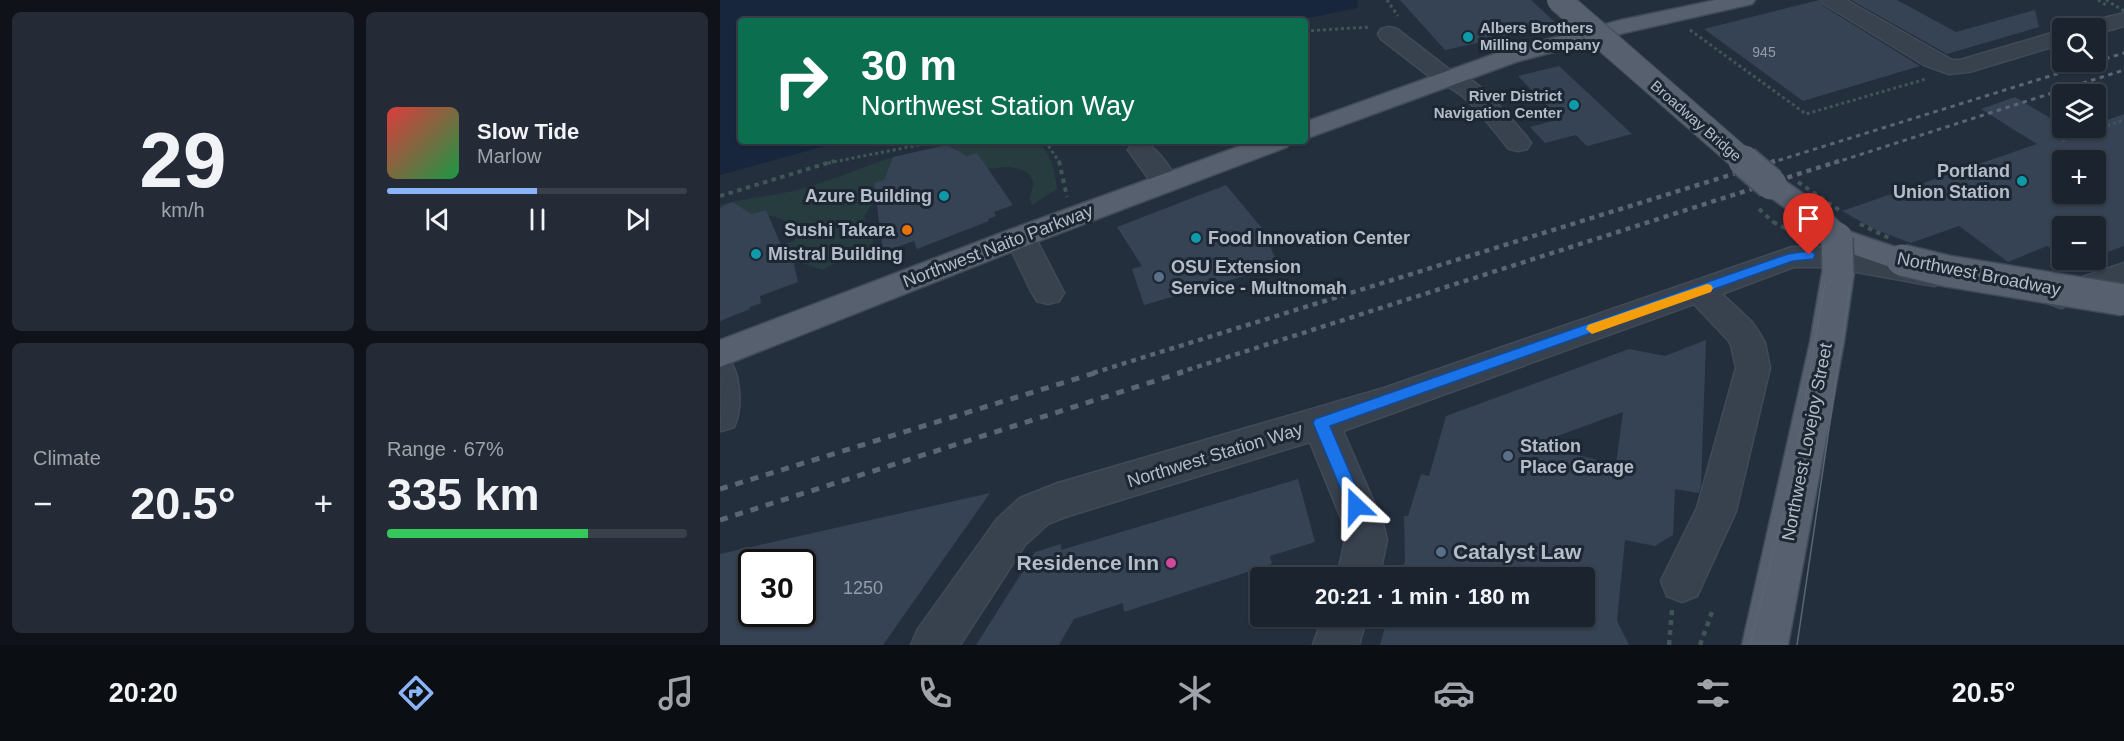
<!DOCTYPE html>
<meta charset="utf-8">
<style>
:root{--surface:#1b232e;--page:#242b36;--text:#f1f3f6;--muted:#a0a4aa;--line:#39404a;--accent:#8ab4f8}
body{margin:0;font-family:Helvetica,sans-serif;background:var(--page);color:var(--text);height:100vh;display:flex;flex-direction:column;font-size:22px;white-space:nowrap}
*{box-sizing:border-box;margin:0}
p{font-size:20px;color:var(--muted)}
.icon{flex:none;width:33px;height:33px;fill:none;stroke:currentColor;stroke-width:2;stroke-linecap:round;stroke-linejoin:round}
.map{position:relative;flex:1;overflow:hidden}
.panel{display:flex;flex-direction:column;gap:12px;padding:12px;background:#0f1319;width:720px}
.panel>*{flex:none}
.banner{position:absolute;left:18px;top:18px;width:570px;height:126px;border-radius:6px;box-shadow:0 2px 4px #0004,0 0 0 2px var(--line);background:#0b6e4f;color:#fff;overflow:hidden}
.fabs{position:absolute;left:1332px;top:18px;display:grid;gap:12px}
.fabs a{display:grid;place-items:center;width:54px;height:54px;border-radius:6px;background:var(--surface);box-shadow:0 2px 4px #0004,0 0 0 2px var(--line);font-size:30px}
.speed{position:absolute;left:18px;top:549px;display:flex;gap:12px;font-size:30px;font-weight:700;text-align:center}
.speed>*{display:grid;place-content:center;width:78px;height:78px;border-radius:50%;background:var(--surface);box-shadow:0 2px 4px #0004,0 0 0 2px var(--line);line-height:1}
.speed .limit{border:3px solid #111;border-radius:9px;background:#fff;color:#111}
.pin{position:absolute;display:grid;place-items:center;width:51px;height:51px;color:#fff;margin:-62px -26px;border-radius:50% 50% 50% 0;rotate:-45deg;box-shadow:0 0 6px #0007}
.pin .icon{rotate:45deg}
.me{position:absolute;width:66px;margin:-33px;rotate:337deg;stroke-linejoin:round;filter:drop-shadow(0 0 4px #0008)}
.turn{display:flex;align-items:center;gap:21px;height:126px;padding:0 24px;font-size:27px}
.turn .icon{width:78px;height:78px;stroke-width:2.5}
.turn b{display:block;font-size:42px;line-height:51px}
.big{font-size:45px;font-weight:700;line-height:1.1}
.panel .card{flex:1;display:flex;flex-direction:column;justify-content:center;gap:9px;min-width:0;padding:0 21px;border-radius:9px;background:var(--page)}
.panel .dial{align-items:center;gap:0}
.dial b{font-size:78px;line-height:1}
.song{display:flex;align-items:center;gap:18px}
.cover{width:72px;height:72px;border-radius:9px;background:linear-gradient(135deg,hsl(0 70% 55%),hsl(140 70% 35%))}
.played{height:6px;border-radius:3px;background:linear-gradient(90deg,var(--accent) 50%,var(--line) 50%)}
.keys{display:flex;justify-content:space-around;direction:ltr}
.heat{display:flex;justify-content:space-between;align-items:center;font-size:33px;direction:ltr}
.charge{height:9px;border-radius:4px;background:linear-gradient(90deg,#34c759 67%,var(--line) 0)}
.panel .tiles{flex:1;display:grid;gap:12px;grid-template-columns:repeat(2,1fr)}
.trip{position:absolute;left:530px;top:567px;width:345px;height:60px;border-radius:6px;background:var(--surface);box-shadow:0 2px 4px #0004,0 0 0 2px var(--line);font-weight:700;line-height:60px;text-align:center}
.menu{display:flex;height:96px;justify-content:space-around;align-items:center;background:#0b0e12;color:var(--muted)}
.menu .icon{width:42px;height:42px}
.menu .current{color:var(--accent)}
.menu b{font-size:27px;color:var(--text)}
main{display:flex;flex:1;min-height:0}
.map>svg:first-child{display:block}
.green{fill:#263c3f}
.water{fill:#17263c}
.building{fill:#364354;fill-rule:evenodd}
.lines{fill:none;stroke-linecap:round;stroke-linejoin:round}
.minor-casing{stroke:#414a57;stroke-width:3}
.major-casing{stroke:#414a57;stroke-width:3}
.path-far2{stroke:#3f5557;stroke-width:3;stroke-dasharray:3 3;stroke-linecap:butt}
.path-far1{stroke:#3f5557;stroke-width:4;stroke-dasharray:4.5 4.5;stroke-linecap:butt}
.path{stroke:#3f5557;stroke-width:4.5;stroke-dasharray:5 5;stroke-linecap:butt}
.minor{fill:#38414e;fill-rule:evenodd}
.major{fill:#56606e;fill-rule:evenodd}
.tram{stroke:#5a6575;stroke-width:1.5}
.rail-far2{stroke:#5a6575;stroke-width:3;stroke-dasharray:4.5 4.5;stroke-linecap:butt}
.rail-far1{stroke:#5a6575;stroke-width:4.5;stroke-dasharray:5 5;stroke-linecap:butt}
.rail{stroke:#5a6575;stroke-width:5;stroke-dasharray:8 8;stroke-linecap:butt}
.major-bridge-far1-casing{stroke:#414a57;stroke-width:26;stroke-linecap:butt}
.major-bridge-casing{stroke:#414a57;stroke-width:34;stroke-linecap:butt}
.path-bridge-far1{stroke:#3f5557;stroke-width:3;stroke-dasharray:3 3;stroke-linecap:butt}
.path-bridge{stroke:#3f5557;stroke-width:4;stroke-dasharray:4.5 4.5;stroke-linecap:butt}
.major-bridge-far1{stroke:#56606e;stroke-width:24}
.major-bridge{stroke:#56606e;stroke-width:31}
.route{fill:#1a73e8;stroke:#114b97;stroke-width:1.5}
.slow{fill:#f59e0b}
.culture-dot{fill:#0f9aa8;stroke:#1d2633;stroke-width:2}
.food-dot{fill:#e8710a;stroke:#1d2633;stroke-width:2}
.service-dot{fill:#5c6f8a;stroke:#1d2633;stroke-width:2}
.hotel-dot{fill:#d1479c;stroke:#1d2633;stroke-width:2}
.labels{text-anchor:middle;stroke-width:6;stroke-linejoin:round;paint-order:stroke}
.far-number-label{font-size:14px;fill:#929caa}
.far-poi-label{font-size:15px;font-weight:bold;fill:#b4bcc9;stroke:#1d2633;text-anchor:start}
.far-street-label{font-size:15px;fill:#b4bcc9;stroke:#1d2633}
.poi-label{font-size:18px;font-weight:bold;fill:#b4bcc9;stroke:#1d2633;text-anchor:start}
.street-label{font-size:18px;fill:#b4bcc9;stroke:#1d2633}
.near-number-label{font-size:18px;fill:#929caa}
.near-poi-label{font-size:21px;font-weight:bold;fill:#b4bcc9;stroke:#1d2633;text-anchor:start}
</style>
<main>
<section class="panel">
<div class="tiles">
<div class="card dial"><b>29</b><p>km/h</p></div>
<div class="card">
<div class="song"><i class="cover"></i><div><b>Slow Tide</b><p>Marlow</p></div></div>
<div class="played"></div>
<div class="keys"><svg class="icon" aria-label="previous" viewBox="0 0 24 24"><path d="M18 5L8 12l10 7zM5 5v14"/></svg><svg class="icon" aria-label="pause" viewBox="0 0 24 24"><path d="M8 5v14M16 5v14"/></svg><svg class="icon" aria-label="next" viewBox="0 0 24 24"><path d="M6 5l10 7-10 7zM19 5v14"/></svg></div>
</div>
<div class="card"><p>Climate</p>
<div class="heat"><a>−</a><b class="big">20.5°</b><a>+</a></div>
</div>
<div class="card"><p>Range · 67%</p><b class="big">335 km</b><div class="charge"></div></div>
</div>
</section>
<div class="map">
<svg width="1404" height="645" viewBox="0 0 1404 645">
<rect width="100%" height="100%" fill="#242f3e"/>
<g class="green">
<path d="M 250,141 L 317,141 C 331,153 335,171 337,189 L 312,205 L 309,198 C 320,177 307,168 286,167 C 280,167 272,170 267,168 C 256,166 238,150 227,145 Z"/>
<path d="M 173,157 L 164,180 L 154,184 L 155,200 L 145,215 L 145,226 L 154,226 L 152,253 L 117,262 L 102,270 L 79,262 L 74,264 L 69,243 L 75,240 L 75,232 C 66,215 50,216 33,214 C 22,214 11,210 0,208 L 0,205 C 27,197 55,196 81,189 C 113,180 142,167 173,157 Z"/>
</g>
<path class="water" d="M 0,0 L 638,0 L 637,8 L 573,21 L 21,21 L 21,141 L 123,141 L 0,175 Z"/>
<g class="building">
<path d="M 680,0 L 811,0 L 838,25 L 725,50 Z"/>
<path d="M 1099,0 L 1103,6 L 1200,66 L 1083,101 L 984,29 Z"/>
<path d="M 1131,0 L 1177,0 L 1236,32 L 1315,10 L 1319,27 L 1227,54 Z"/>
<path d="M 839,66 L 912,134 L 867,146 L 856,135 L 825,143 L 810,127 L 840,119 L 798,76 Z"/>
<path d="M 1295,97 L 1342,125 L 1342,128 L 1353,131 L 1364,128 L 1376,128 L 1376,124 L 1404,114 L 1404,246 L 1376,256 L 1376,226 L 1342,226 L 1342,257 L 1327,246 L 1288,262 L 1239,226 L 1191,243 L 1156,230 L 1122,211 L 1317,144 L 1261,109 ZM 1342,160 L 1376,160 L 1376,194 L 1342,194 Z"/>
<path d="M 227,145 L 247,156 L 257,153 L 293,205 L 274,212 L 276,216 L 268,219 L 269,221 L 197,249 L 194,241 L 163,252 L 154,183 L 164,180 L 173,157 Z"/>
<path d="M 506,185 L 541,227 L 559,266 L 424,305 L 412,269 L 422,266 L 397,227 Z"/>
<path d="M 12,202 L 32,214 L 46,210 L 61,245 L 69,243 L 78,282 L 40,296 L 41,303 L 30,307 L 30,309 L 0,321 L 0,208 Z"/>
<path d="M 986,340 L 981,486 L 979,493 L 955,489 L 953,535 L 935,546 L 905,540 L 897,621 L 909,645 L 660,645 L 668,616 L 864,616 L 864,578 L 680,578 L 685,561 L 684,516 L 688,516 L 701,474 L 709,476 L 726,416 L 909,349 L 945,356 ZM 903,412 L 896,464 L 813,445 Z"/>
<path d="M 578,479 L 595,542 L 550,556 L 552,564 L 404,612 L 403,603 L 354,619 L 339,645 L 256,645 L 315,552 L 341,544 L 341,550 Z"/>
<path d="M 270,493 L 163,645 L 0,645 L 0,554 ZM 32,562 L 82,562 L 82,614 L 32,614 Z"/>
</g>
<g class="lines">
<g class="minor-casing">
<g id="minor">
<path d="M 1101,0 L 1126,0 L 1232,60 L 1240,60 L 1342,30 L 1342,44 L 1249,72 L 1229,74 L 1204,65 L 1104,4 Z"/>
<path d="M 1404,13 L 1404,26 L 1376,34 L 1376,28 L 1361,28 L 1364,23 Z"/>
<path d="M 669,27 L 677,29 L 730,70 C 759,77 788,116 807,137 L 811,143 L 807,149 L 798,151 L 789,149 C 770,127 747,90 718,83 L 661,39 L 658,34 L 661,29 Z"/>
<path d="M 421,142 C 438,146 450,169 460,183 L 456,189 L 446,192 L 436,189 L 408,150 L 412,144 Z"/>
<path d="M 300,227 L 311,230 L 315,237 L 344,293 L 339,301 L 328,304 L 317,301 L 312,293 L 285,237 L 289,230 Z"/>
<path d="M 1072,247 L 1109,247 L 1214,264 L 1225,267 L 1230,275 L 1225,283 L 1214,286 L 1109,267 L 1074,267 L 1002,294 L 1032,322 L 1040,334 L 1045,343 L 1050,368 L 1016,511 L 977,596 L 962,602 L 947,596 L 941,581 L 977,508 L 1016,368 L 1011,345 L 1008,340 L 974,304 L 623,431 L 663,523 L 667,540 L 659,578 L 617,578 L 625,540 L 623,523 L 590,442 L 345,517 L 328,524 L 305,545 L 240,645 L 191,645 L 198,629 L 277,519 L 300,498 L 338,483 L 664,388 Z"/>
<path d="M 1404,263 L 1404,286 L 1341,308 L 1330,304 L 1325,296 L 1330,288 Z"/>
<path d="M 0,360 L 12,364 C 21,381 22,410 14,427 L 1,431 Z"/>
<path d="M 603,616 L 647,616 L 639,645 L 593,645 Z"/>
</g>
</g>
<g class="major-casing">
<g id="major">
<path d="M 996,0 L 1035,0 L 1032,4 L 904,33 L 796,62 L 585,139 L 585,122 L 780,52 L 901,20 Z"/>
<path d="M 534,141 L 571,141 L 567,147 L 311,244 L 0,367 L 0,340 L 289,230 Z"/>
<path d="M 1051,175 L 1061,178 L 1109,212 L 1128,231 L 1193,253 L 1197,260 L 1193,267 L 1182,271 L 1106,245 L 1089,226 L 1041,190 L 1037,184 L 1041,178 Z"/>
<path d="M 1118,262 L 1129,265 L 1134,273 L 1124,342 L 1068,645 L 1022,645 L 1090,342 L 1102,273 L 1107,265 Z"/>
</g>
</g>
<g class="path-far2">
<path d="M 667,0 L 678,16"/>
<path d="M 1378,0 L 1386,5"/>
<path d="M 970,30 L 1086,114 L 1206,79"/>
<path d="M 585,31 L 650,27"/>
<path d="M 325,141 L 340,163"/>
<path d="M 1342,141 L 1404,120"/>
<path d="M 108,163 L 219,141"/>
</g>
<g class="path-far1">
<path d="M 339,161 L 347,197"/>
<path d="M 0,196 L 114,161"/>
<path d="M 1053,222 L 1074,232"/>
</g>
<g class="path">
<path d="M 949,645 L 952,610"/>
<path d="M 980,645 L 992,612"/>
</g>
<use href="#minor" class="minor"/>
<use href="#major" class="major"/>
<g class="tram">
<path d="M 842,0 L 1020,155 L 1116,227 C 1136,253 1129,277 1127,307 L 1077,645"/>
<path d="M 1030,645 L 1072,478 L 1107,271 C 1107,243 1097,223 1076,205"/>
</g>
<g class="rail-far2">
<path d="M 1050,163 L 1404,53"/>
<path d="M 1114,163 L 1404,70"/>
</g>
<g class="rail-far1">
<path d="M 373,373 L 1055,161"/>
<path d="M 458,373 L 1119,161"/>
</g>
<g class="rail">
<path d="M 0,489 L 378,372"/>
<path d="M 0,520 L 463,372"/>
</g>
<g class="major-bridge-far1-casing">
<path id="major-bridge-far1" d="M 839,0 L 1026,163"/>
</g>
<g class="major-bridge-casing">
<g id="major-bridge">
<path d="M 1024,161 L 1051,184"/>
<path d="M 1117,238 L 1118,273"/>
<path d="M 1182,260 L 1227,271 L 1404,300"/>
</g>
</g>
<path class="path-bridge-far1" d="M 1386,0 L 1404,11"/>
<g class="path-bridge">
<path d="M 1078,182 L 1119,210"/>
<path d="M 1039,209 L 1053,222"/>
<path d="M 1140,224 L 1169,238"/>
<path d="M 1063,226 L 1090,253"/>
</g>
<use href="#major-bridge-far1" class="major-bridge-far1"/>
<use href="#major-bridge" class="major-bridge"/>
</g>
<path class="route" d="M 1089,251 L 1093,252 L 1095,255 L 1093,259 L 1073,261 L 610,426 L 644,506 L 642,511 L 636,513 L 630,511 L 593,423 L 595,419 L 1068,254 Z"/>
<path class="slow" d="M 987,284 L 991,285 L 993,288 L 991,292 L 872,334 L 866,329 L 868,325 Z"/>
<g class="culture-dot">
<circle cx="748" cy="37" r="6"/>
<circle cx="854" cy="105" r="6"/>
<circle cx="1302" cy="181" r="6"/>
<circle cx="224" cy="196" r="6"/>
<circle cx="476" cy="238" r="6"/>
<circle cx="36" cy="254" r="6"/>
</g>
<circle class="food-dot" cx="187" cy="230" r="6"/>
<g class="service-dot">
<circle cx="439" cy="277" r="6"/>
<circle cx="788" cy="456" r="6"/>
<circle cx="721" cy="552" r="6"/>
</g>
<circle class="hotel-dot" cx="451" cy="563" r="6"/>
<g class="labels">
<g class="far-number-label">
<text x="1044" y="57">945</text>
</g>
<g class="far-poi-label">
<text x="760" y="33">Albers Brothers<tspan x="760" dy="17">Milling Company</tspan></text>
<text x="842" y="101" text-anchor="end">River District<tspan x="842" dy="17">Navigation Center</tspan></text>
</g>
<g class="far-street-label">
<text transform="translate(976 121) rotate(41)" y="5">Broadway Bridge</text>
</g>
<g class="poi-label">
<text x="1290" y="177" text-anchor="end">Portland<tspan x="1290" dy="21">Union Station</tspan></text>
<text x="212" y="202" text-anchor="end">Azure Building</text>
<text x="175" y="236" text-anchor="end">Sushi Takara</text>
<text x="488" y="244">Food Innovation Center</text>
<text x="48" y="260">Mistral Building</text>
<text x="451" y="273">OSU Extension<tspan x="451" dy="21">Service - Multnomah</tspan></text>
<text x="800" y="452">Station<tspan x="800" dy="21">Place Garage</tspan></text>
</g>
<g class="street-label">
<text transform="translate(278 246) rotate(-21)" y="6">Northwest Naito Parkway</text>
<text transform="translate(1259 274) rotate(11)" y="6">Northwest Broadway</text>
<text transform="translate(1087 442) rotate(-79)" y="6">Northwest Lovejoy Street</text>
<text transform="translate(495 455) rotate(-17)" y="6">Northwest Station Way</text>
</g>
<g class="near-number-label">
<text x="143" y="594">1250</text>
</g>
<g class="near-poi-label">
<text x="733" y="559">Catalyst Law</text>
<text x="439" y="570" text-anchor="end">Residence Inn</text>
</g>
</g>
</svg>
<div class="fabs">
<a><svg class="icon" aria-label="search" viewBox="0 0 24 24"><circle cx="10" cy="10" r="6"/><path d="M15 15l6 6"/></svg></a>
<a><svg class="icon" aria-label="layers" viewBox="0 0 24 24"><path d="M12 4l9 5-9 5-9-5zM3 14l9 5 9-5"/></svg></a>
<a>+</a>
<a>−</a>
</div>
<div class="speed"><div class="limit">30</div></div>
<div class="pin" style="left:1089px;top:255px;background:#d93025"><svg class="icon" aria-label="arrive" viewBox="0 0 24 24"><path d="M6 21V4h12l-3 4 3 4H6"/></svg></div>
<svg class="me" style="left:636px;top:506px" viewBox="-20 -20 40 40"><path d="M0-17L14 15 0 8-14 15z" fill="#1a73e8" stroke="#fff" stroke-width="4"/></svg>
<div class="trip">20:21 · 1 min · 180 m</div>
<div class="banner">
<div class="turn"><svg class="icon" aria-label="right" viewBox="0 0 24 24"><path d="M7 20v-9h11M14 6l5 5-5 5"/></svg><div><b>30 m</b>Northwest Station Way</div></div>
</div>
</div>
</main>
<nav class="menu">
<b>20:20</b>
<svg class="icon current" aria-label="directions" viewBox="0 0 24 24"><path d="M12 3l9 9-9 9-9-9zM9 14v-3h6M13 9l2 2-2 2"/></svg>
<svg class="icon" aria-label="music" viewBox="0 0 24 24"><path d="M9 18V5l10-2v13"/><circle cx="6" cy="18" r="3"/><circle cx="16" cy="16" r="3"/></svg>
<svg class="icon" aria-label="phone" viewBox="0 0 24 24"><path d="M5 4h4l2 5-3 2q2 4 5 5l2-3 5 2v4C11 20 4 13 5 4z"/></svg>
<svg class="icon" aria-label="climate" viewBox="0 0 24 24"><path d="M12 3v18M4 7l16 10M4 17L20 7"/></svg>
<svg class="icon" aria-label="car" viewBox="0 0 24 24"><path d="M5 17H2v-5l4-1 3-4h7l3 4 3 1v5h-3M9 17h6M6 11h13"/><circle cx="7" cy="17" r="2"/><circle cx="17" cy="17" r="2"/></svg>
<svg class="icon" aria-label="filters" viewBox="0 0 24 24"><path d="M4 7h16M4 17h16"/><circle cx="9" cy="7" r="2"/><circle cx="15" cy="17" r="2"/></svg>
<b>20.5°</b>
</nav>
